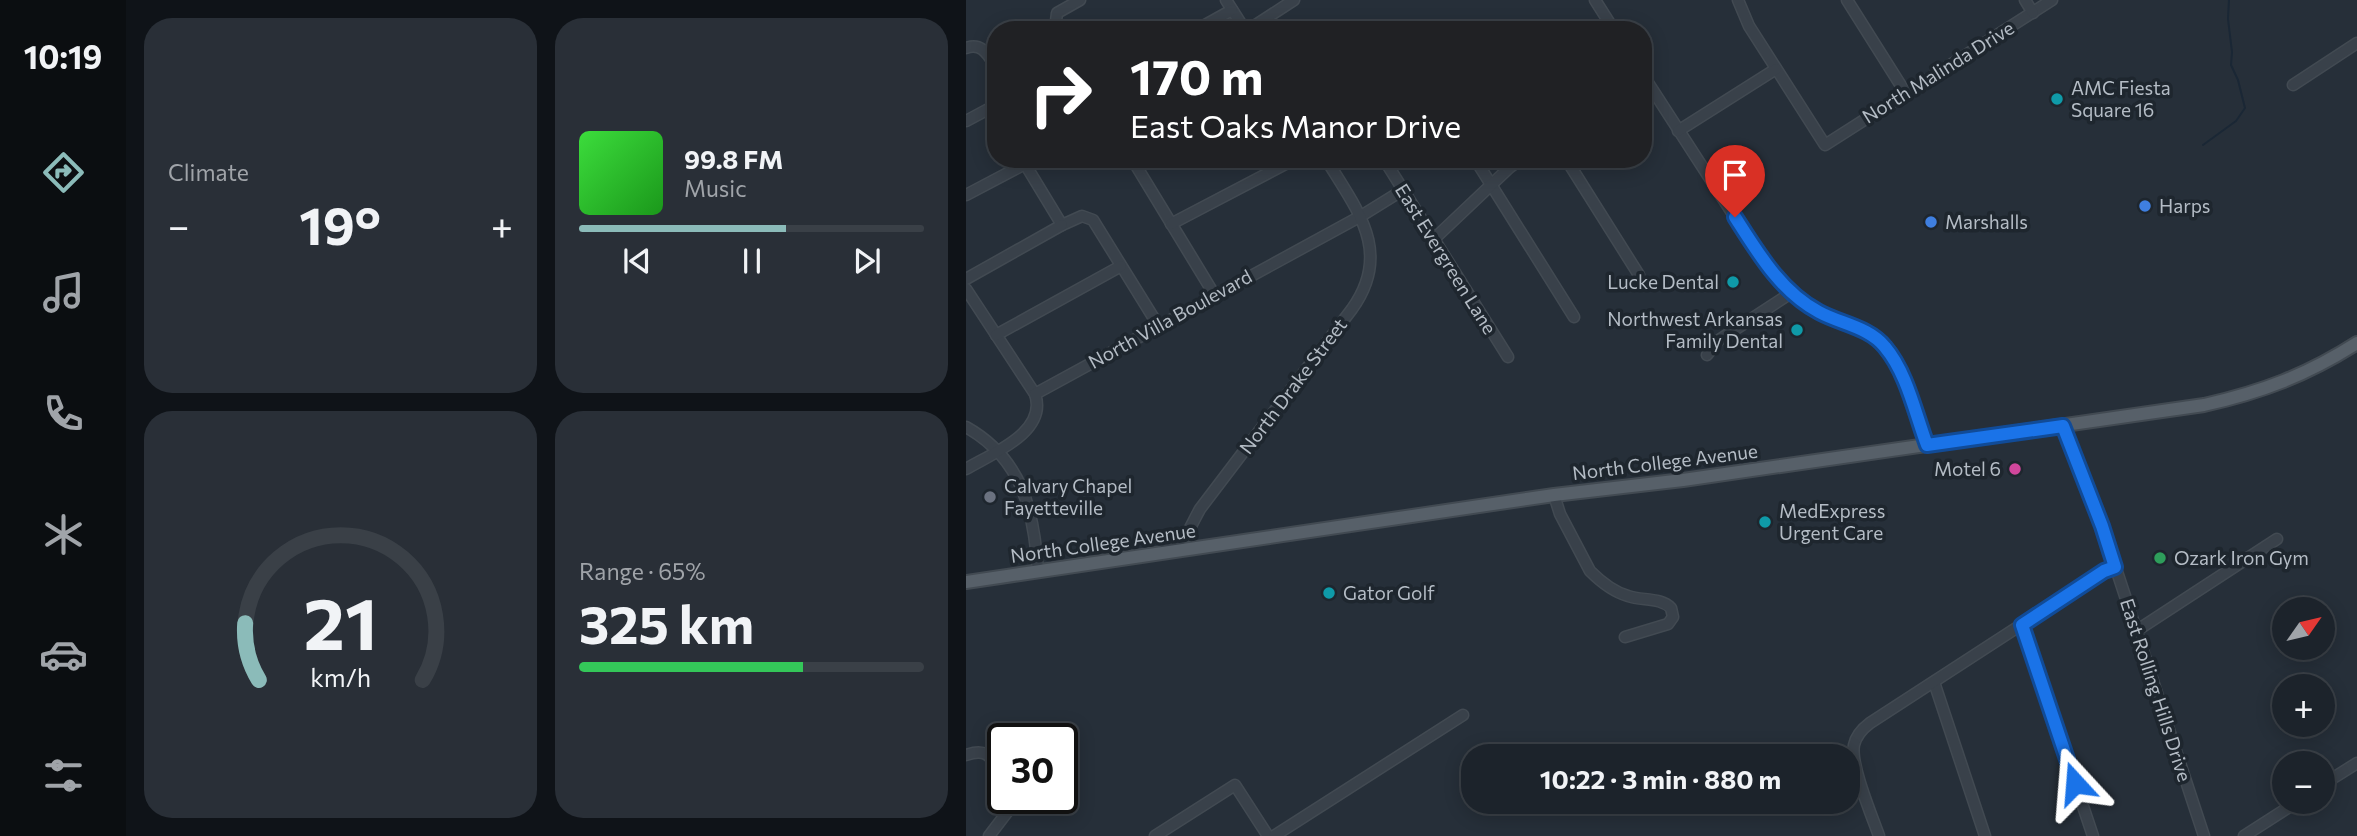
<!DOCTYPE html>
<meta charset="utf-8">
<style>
:root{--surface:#1c232b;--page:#292f37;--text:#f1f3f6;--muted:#a0a4a9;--line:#3a4047;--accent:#8bbbb9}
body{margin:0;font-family:Commissioner,sans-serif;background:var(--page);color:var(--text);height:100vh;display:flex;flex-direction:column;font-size:26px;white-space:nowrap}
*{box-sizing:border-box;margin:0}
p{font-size:23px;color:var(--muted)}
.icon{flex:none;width:38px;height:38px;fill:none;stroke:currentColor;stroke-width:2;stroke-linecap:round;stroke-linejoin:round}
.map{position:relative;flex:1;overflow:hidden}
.panel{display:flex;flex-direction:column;gap:18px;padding:18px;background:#0f1318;width:840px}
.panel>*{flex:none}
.guide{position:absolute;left:21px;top:21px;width:665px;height:147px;border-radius:28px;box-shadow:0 4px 18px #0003,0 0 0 2px var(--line);background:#202124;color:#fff;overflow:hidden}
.needle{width:46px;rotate:56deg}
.fabs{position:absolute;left:1306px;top:597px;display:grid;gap:14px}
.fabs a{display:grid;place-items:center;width:63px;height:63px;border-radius:50%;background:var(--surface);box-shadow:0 4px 18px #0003,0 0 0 2px var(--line);font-size:35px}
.speed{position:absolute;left:21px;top:723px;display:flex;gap:14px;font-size:35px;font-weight:700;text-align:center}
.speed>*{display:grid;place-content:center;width:91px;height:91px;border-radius:50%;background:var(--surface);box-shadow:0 4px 18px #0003,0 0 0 2px var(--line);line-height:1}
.speed .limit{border:4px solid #111;border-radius:10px;background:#fff;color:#111}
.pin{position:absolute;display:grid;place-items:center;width:60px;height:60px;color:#fff;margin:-72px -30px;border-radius:50% 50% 50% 0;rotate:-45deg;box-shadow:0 0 7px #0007}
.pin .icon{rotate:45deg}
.me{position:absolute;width:77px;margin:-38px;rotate:341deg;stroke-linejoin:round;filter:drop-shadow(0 0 5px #0008)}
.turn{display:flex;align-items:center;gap:24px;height:147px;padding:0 28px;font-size:32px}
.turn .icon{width:91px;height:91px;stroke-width:2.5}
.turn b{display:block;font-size:49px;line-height:60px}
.big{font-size:52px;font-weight:700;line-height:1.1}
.panel .widget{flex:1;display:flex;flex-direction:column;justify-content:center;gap:10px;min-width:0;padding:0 24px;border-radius:28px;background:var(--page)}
.panel .dial{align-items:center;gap:0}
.dial svg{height:182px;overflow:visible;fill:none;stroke:var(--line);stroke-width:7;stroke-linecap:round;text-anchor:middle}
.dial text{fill:var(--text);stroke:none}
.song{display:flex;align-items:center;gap:21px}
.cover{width:84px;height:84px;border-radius:10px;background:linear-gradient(135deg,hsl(120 70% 55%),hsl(120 70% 35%))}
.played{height:7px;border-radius:4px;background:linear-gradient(90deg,var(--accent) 60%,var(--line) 60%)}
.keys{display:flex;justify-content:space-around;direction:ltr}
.heat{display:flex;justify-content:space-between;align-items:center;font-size:38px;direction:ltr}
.charge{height:10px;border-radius:5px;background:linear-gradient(90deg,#34c759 65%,var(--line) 0)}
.panel .tiles{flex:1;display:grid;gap:18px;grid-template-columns:repeat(2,1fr)}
.trip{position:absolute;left:495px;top:744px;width:399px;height:70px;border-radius:28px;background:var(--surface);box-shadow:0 4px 18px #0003,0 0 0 2px var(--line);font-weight:700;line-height:70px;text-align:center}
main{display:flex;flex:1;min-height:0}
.menu{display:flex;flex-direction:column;width:126px;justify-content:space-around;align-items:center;background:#0b0e11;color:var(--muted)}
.menu .icon{width:49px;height:49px}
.menu .selected{color:var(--accent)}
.menu b{font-size:32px;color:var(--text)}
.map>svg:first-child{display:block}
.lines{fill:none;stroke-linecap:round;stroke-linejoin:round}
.stream{stroke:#1a2735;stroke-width:2}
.minor-casing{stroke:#424a52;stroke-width:13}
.major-casing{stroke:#424a52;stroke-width:16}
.minor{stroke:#39414a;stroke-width:10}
.major{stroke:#576069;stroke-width:12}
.route-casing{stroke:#114b97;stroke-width:18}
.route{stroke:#1a73e8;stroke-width:12}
.culture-dot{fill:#0f9aa8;stroke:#1e262e;stroke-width:2.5}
.shop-dot{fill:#3f7fe0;stroke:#1e262e;stroke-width:2.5}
.hotel-dot{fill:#d1479c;stroke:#1e262e;stroke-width:2.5}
.worship-dot{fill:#6b7280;stroke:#1e262e;stroke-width:2.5}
.leisure-dot{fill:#2e9e5b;stroke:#1e262e;stroke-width:2.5}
.labels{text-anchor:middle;stroke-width:7;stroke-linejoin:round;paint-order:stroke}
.street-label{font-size:19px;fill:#b4bcc5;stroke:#1e262e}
.poi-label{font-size:19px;fill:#b4bcc5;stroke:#1e262e;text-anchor:start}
</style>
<main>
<nav class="menu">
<b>10:19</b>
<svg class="icon selected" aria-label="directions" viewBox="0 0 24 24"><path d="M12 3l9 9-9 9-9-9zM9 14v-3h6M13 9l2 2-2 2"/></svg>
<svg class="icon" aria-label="music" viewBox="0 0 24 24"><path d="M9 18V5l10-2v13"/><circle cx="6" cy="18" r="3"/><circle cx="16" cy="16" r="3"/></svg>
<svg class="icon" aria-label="phone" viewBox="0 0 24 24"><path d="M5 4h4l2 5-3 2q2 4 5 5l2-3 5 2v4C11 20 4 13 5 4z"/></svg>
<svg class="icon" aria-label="climate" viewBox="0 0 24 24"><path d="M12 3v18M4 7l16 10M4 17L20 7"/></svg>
<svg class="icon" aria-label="car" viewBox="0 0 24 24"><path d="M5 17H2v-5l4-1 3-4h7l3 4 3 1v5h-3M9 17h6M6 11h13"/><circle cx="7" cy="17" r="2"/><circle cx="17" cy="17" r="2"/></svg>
<svg class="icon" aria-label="filters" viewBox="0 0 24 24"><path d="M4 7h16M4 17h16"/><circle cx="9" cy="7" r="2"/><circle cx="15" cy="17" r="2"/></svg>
</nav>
<section class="panel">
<div class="tiles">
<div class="widget"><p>Climate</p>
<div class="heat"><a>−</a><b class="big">19°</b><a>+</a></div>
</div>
<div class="widget">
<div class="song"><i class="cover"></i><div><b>99.8 FM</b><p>Music</p></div></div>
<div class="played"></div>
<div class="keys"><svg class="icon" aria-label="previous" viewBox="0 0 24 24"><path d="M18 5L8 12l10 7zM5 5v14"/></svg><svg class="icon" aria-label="pause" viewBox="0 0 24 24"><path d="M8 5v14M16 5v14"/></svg><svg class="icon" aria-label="next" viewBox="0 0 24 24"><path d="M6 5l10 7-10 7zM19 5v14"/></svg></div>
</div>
<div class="widget dial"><svg viewBox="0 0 100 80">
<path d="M14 69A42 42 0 1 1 86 69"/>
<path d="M14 69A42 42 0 0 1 8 44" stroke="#8bbbb9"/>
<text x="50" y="56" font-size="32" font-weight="700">21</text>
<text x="50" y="72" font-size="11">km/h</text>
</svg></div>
<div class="widget"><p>Range · 65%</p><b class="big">325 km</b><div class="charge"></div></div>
</div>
</section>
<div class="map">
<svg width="1391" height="836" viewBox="0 0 1391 836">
<rect width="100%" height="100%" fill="#262f39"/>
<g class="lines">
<path class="stream" d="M 1237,145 L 1270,121 L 1279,108 L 1272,80 L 1265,65 L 1266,52 L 1262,19 L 1263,0"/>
<g class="minor-casing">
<g id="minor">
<path d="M 260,0 L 279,30"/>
<path d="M 629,0 L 648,30"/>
<path d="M 772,0 L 783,26 L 859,145 L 1086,0"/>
<path d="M 881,0 L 939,92"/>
<path d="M 1059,0 L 1067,13"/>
<path d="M 93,30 L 90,21 L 91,13 L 114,0"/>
<path d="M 230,30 L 266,10"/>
<path d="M 282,30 L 328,0"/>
<path d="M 0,48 C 16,42 22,55 30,67"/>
<path d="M 677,75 L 783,239 L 825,293 L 853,312 L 906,335 L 918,346 L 934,370 L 961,445"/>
<path d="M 1327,85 L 1391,43"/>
<path d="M 0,121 L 30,105"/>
<path d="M 712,131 L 810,69"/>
<path d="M 67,159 L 59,164 L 96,225 L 116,216 L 127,220 L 192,325"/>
<path d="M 166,159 L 248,294"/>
<path d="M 509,159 L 608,317"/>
<path d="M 600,159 L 673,275"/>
<path d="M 419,161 L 542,357"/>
<path d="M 0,195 L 59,164"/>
<path d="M 205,224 L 329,159"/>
<path d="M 468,239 L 543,168 L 555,159"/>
<path d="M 0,279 L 96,225"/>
<path d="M 0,289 L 69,394"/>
<path d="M 30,335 L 155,266"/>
<path d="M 741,355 L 753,340 L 825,293"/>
<path d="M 1097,426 L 1136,526 L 1238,836"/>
<path d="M 0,427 C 57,459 68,512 72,571"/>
<path d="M 0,469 C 27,453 82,432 69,394 L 395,216 L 437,190"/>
<path d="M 588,495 L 594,514 L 624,571 C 634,581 648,592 662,596 C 676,601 694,597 705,608 L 707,617 L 702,624 L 659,637"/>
<path d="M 197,551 C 224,537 220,534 234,509 L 386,309 C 427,252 391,210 360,159"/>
<path d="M 1056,625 L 1127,836"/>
<path d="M 1170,631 L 1311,539"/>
<path d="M 968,682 L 1019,836"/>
<path d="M 0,755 C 22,747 25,758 37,775"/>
<path d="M 1356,785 L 1391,763"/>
<path d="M 23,836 L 52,798"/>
<path d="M 189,836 L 269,785 L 302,836"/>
<path d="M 308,836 L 497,715"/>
<path d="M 913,836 C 906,816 884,764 888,745 C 890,736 896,729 904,723 L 1138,571 L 1149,567"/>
<path d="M 1278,836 L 1331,802"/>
</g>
</g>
<g class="major-casing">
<path id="major" d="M 0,582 L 588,495 L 717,480 L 1238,405 C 1296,392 1341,375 1391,343"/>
</g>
<use href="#minor" class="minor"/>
<use href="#major" class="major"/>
</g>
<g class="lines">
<g class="route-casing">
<path id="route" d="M 769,217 C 792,253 815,292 853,312 C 875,324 903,327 919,347 C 941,373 949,413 961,445 L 1097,426 L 1136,526 L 1149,567 L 1138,571 L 1056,625 L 1109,783"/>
</g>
<use href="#route" class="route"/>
</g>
<g class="culture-dot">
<circle cx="1091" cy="99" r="7"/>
<circle cx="767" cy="282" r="7"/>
<circle cx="831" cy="330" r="7"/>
<circle cx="799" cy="522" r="7"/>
<circle cx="363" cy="593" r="7"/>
</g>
<g class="shop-dot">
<circle cx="1179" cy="206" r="7"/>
<circle cx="965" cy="222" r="7"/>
</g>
<circle class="hotel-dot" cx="1049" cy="469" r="7"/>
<circle class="worship-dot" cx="24" cy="497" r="7"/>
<circle class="leisure-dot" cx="1194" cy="558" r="7"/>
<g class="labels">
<g class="street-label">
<text transform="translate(972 72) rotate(-32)" y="7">North Malinda Drive</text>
<text transform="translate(480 259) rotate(58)" y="7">East Evergreen Lane</text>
<text transform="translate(204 319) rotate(-29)" y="7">North Villa Boulevard</text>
<text transform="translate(327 386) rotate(-53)" y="7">North Drake Street</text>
<text transform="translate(699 462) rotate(-7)" y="7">North College Avenue</text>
<text transform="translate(137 543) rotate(-8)" y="7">North College Avenue</text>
<text transform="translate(1190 690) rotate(72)" y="7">East Rolling Hills Drive</text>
</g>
<g class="poi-label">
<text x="1105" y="95">AMC Fiesta<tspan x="1105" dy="22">Square 16</tspan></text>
<text x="1193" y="213">Harps</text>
<text x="979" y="229">Marshalls</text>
<text x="753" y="289" text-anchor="end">Lucke Dental</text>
<text x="817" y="326" text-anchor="end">Northwest Arkansas<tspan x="817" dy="22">Family Dental</tspan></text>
<text x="1035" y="476" text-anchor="end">Motel 6</text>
<text x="38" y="493">Calvary Chapel<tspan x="38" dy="22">Fayetteville</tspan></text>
<text x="813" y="518">MedExpress<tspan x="813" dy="22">Urgent Care</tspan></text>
<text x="1208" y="565">Ozark Iron Gym</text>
<text x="377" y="600">Gator Golf</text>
</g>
</g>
</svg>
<div class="fabs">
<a><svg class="needle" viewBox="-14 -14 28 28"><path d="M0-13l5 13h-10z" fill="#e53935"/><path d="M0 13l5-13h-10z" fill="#a0a4a9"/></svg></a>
<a>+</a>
<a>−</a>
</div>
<div class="speed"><div class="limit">30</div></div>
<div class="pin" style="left:769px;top:217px;background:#d93025"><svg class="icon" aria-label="arrive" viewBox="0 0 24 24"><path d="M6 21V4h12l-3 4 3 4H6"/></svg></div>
<svg class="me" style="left:1109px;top:783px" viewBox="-20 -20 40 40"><path d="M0-17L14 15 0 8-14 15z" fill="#1a73e8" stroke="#fff" stroke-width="4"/></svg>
<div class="trip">10:22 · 3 min · 880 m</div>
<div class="guide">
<div class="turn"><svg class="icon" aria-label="right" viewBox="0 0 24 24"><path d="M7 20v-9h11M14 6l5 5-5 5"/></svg><div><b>170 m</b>East Oaks Manor Drive</div></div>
</div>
</div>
</main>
